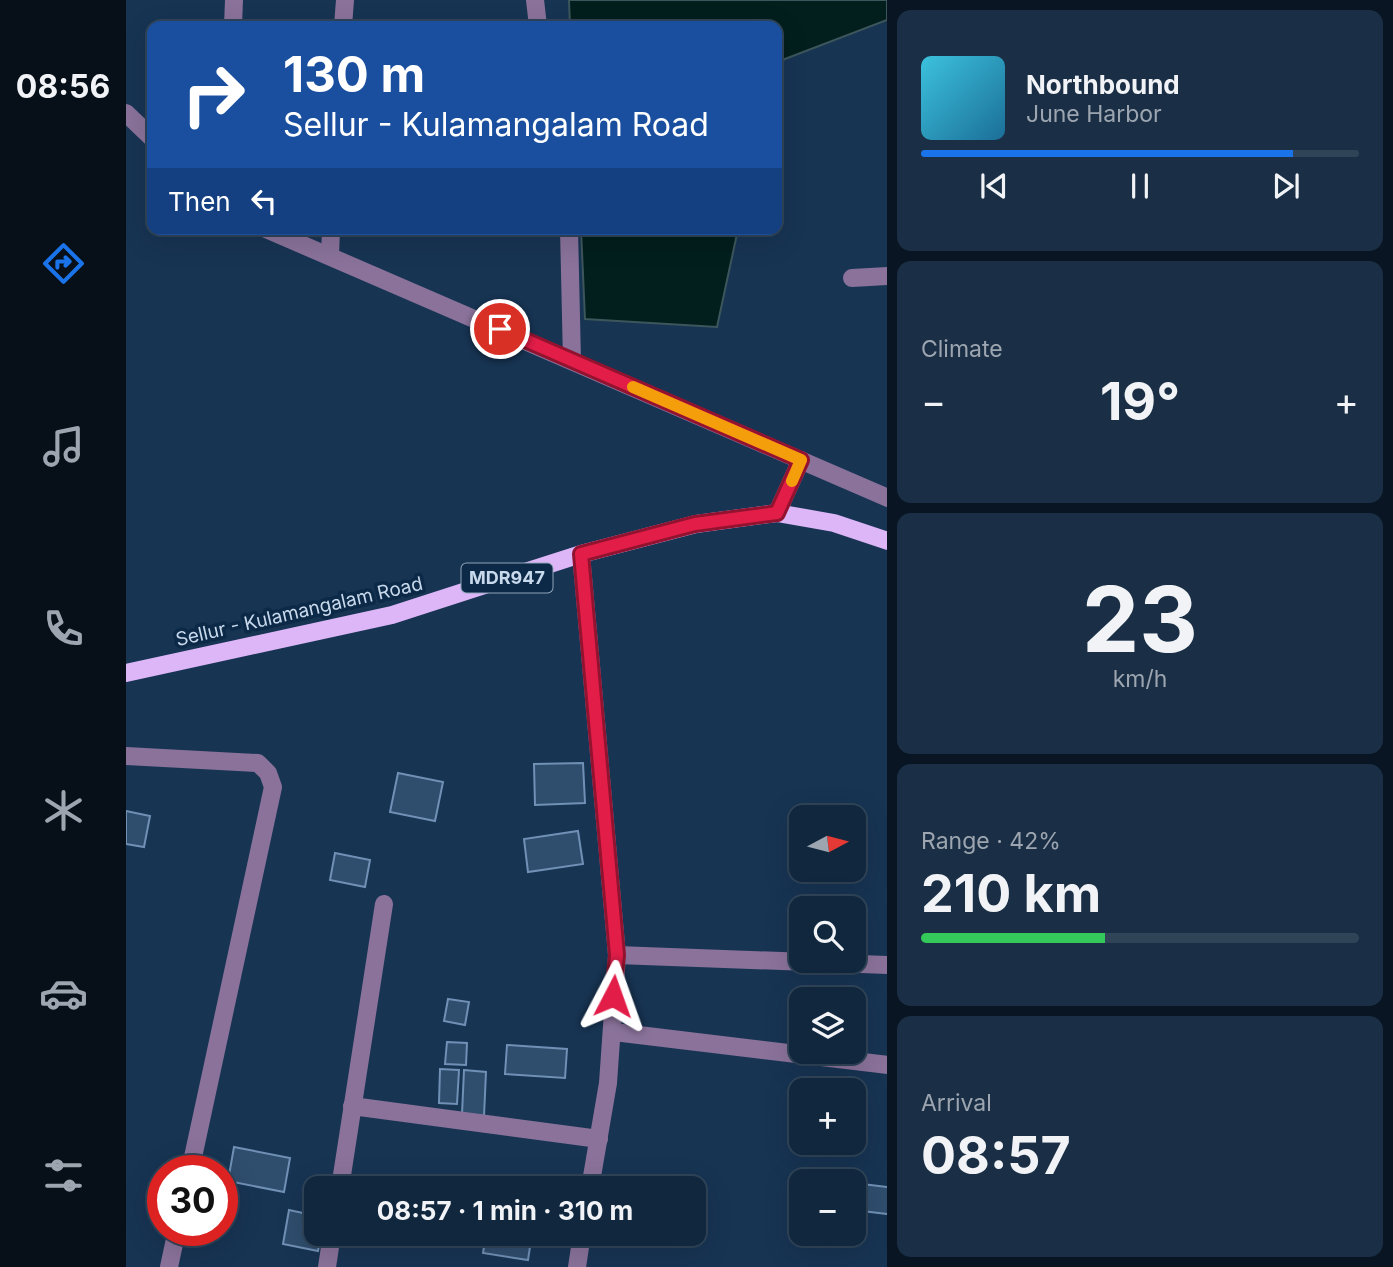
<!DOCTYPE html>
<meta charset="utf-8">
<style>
:root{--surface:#11273e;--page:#1a2f45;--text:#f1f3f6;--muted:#9ca5b0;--line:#304458;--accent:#1a73e8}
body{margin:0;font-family:Inter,sans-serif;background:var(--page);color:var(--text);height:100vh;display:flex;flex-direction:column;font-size:26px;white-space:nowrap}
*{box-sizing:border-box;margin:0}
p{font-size:23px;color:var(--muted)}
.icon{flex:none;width:38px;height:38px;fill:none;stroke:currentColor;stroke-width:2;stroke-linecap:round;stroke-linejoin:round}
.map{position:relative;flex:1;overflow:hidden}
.details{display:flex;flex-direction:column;gap:10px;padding:10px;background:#091522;width:506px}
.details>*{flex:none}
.guide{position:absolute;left:21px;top:21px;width:635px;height:214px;border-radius:14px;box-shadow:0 7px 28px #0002,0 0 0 2px var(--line);background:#1a4fa0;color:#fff;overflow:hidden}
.needle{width:46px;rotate:83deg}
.tools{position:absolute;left:663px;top:805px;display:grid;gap:14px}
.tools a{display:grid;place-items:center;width:77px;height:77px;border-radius:14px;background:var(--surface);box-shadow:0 7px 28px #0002,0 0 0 2px var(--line);font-size:35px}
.speed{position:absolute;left:21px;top:1155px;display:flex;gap:14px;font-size:35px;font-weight:700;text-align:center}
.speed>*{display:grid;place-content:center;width:91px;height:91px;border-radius:50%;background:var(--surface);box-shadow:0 7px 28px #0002,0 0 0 2px var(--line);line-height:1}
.speed .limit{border:10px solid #d22;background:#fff;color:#111}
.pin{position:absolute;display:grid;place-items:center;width:60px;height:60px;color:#fff;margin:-30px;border:4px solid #fff;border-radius:50%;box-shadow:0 2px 7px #0007}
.me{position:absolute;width:77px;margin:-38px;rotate:4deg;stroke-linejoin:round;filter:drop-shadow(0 0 5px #0008)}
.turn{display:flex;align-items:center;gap:24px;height:147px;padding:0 21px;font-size:32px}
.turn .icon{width:91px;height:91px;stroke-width:2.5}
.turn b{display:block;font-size:49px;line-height:60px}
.then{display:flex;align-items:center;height:66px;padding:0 21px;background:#0003;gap:14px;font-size:26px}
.big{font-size:52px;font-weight:700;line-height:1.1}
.details .card{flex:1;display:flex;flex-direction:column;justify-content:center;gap:10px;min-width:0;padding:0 24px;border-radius:14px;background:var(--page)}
.details .dial{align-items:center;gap:0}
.dial b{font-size:91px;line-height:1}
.song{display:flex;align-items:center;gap:21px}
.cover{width:84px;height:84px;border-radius:10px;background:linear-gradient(135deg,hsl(190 70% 55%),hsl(200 70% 35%))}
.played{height:7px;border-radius:4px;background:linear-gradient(90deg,var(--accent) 85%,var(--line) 85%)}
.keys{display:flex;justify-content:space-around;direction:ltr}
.heat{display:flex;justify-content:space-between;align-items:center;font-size:38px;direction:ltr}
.charge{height:10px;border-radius:5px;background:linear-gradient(90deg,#34c759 42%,var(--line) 0)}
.trip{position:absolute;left:178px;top:1176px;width:402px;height:70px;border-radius:14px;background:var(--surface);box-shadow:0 7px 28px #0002,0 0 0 2px var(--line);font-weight:700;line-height:70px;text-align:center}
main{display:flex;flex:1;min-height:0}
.tab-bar{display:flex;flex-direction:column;width:126px;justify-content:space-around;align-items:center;background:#071019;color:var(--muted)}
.tab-bar .icon{width:49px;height:49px}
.tab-bar .active{color:var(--accent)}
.tab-bar b{font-size:32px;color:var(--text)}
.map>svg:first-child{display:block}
.water{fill:#021e1d;stroke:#3d565b;stroke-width:2}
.building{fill:#2f4d6d;stroke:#7090b5;stroke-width:2}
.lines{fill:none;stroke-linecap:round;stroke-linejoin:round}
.minor{stroke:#8a729a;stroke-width:18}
.major{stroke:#ddb6f7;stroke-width:18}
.route-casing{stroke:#92132f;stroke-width:18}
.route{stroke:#e11d48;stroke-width:12}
.slow{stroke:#f59e0b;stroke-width:12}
.labels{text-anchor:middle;stroke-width:7;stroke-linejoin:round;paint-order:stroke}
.shield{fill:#0c2947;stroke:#90a4ba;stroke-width:2}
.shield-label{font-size:18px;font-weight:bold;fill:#c8d9ec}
.street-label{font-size:19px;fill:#c8d9ec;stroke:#0c2947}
</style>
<main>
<nav class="tab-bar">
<b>08:56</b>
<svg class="icon active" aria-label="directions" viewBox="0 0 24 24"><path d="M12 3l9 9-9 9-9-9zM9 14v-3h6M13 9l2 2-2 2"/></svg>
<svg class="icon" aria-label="music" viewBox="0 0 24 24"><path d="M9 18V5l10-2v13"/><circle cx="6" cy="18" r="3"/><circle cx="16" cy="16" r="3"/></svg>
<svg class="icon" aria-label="phone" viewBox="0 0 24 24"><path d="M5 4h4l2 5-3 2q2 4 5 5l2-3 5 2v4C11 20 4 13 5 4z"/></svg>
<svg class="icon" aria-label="climate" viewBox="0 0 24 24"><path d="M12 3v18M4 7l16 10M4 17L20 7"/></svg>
<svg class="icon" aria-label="car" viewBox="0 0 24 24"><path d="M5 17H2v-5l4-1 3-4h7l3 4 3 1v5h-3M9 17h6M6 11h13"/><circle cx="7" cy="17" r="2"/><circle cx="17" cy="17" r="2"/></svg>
<svg class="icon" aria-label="filters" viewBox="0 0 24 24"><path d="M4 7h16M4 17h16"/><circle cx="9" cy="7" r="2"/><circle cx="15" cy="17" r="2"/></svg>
</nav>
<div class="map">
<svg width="762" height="1267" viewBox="0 0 762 1267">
<rect width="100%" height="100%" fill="#173453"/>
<g class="water">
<path d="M 443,0 L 761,0 L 761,20 L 651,62 L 651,26 L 444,26 Z"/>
<path d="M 455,229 L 612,229 L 591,327 L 459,319 Z"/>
</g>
<g class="building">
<path d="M 457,763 L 459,803 L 409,805 L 408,764 Z"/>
<path d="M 272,773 L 317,782 L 309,821 L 264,812 Z"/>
<path d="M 0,811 L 24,816 L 18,847 L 0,844 Z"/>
<path d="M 452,831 L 457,864 L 402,872 L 398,839 Z"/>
<path d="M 209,853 L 244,860 L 239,887 L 204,880 Z"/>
<path d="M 322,999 L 343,1002 L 339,1025 L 318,1021 Z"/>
<path d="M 321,1042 L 341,1043 L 340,1065 L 319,1064 Z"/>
<path d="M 381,1045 L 441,1049 L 439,1078 L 379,1074 Z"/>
<path d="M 314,1069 L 333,1070 L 331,1104 L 313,1103 Z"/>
<path d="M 338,1070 L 360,1072 L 358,1116 L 336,1114 Z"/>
<path d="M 108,1147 L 164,1158 L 158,1192 L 102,1181 Z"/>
<path d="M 728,1183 L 762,1187 L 762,1214 L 728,1210 Z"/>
<path d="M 163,1210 L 191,1216 L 191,1234 L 195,1234 L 192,1251 L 157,1244 Z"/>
<path d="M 360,1234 L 406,1234 L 402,1260 L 357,1253 Z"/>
</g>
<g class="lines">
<g class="minor">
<path d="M 409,0 L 412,26"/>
<path d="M 107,26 L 108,0"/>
<path d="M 217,26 L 219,0"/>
<path d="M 0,113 L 26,138"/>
<path d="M 140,229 L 762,498"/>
<path d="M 443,229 L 446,361"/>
<path d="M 204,256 L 205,229"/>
<path d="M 726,278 L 762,276"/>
<path d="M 651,513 L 675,460"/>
<path d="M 455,554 L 491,955 L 482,1083 L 464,1188"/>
<path d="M 0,756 L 132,763 L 142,773 L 147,787 L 64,1171"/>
<path d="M 491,955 L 762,965"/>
<path d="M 488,1032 L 762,1065"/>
<path d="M 226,1106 L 473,1139"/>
<path d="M 214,1188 L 258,904"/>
<path d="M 43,1267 L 51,1230"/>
<path d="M 201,1267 L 206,1234"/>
<path d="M 451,1267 L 456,1234"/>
</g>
<path class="major" d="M 0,673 L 266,615 L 455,554 L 570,524 L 651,513 L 708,523 L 762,541"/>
</g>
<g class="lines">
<g class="route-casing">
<path id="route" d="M 374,329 L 675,460 L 651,513 L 569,524 L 455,554 L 491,955 L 487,996"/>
</g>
<use href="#route" class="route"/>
<path class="slow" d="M 507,387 L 675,460 L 666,481"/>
</g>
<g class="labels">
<rect class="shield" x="335.5" y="563.5" width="91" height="29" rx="5"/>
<g class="shield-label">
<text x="381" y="584">MDR947</text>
</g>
<g class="street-label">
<text transform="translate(173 611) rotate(-13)" y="7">Sellur - Kulamangalam Road</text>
</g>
</g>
</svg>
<div class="tools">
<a><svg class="needle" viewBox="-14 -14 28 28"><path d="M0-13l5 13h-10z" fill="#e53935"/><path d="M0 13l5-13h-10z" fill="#9ca5b0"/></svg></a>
<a><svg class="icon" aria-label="search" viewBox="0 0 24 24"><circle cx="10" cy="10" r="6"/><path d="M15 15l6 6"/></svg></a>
<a><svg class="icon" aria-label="layers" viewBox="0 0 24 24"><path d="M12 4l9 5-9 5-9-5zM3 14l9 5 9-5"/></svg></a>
<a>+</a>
<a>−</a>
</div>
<div class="speed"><div class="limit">30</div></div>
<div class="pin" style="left:374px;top:329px;background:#d93025"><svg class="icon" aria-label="arrive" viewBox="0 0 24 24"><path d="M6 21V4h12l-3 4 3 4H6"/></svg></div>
<svg class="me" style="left:487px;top:996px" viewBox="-20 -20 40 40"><path d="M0-17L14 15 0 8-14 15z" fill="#e11d48" stroke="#fff" stroke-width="4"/></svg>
<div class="trip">08:57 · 1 min · 310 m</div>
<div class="guide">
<div class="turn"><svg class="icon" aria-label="right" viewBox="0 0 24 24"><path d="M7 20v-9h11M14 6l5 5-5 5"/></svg><div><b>130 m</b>Sellur - Kulamangalam Road</div></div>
<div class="then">Then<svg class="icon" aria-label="left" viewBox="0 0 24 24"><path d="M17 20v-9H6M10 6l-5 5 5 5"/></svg></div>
</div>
</div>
<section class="details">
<div class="card">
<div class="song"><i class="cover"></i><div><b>Northbound</b><p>June Harbor</p></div></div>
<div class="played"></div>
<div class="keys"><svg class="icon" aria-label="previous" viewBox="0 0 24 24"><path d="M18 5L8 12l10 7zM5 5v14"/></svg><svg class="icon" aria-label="pause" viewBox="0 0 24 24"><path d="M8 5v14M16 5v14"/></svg><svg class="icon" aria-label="next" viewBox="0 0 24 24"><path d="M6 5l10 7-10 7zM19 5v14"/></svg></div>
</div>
<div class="card"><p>Climate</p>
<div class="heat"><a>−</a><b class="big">19°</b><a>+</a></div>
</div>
<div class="card dial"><b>23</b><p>km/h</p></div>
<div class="card"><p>Range · 42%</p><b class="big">210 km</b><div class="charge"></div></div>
<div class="card"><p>Arrival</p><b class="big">08:57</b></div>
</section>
</main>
